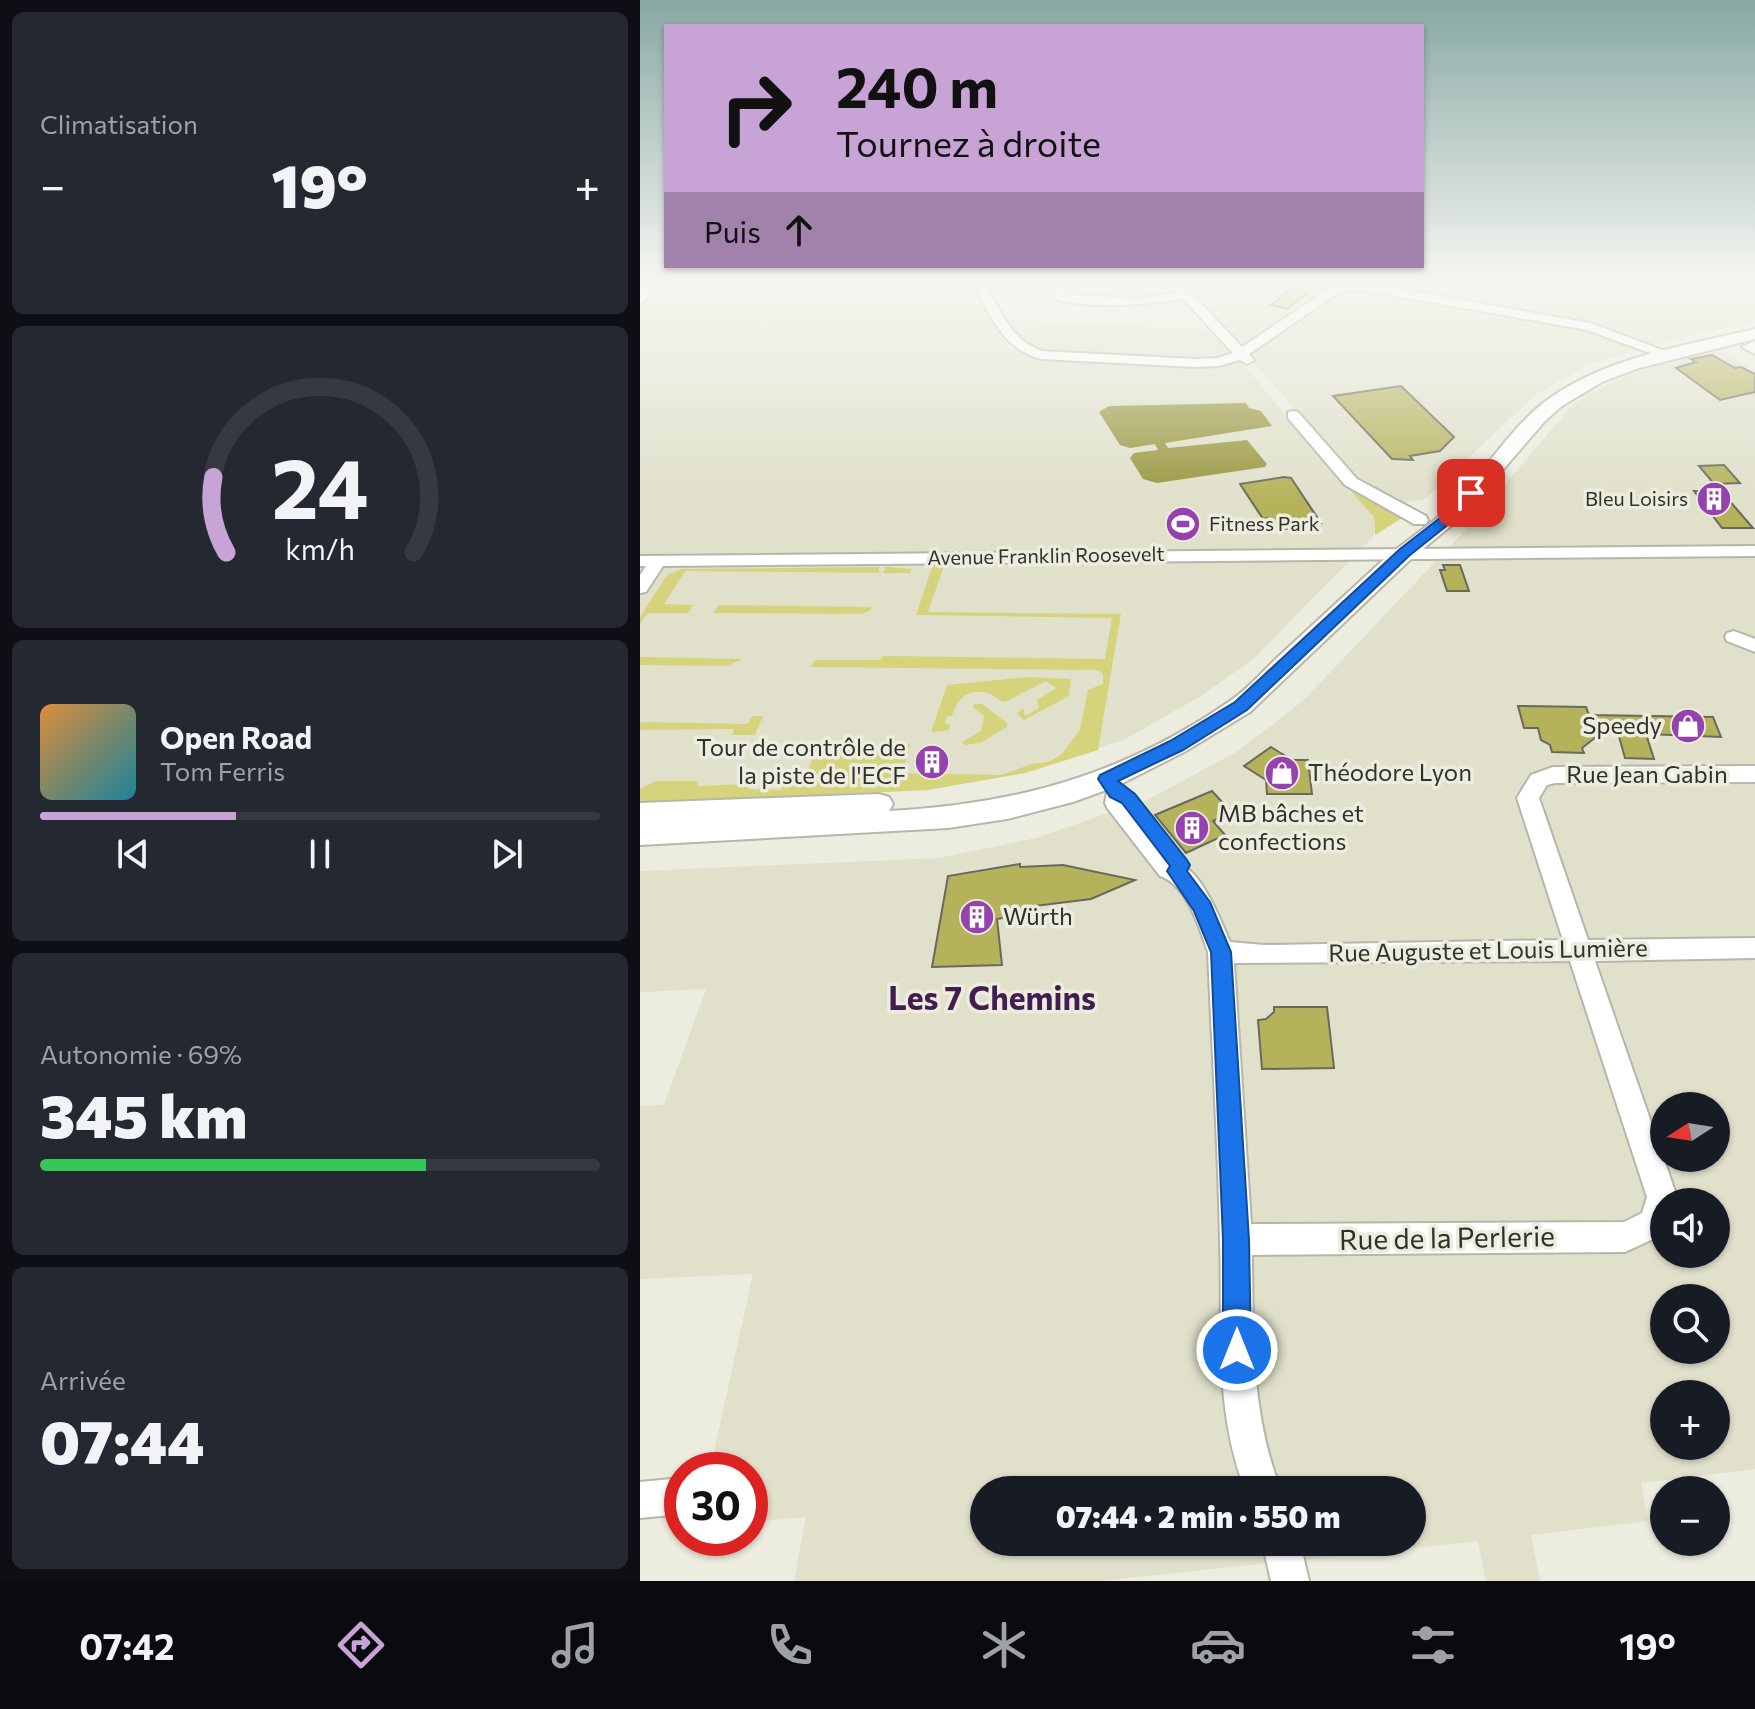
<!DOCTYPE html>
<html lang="fr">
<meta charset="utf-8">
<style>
:root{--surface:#171b24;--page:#242831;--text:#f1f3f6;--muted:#9ea1a6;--line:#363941;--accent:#c8a3d6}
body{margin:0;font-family:Commissioner,sans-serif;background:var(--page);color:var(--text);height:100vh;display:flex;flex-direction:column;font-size:30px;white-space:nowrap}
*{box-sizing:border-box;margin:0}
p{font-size:26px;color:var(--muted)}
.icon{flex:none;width:44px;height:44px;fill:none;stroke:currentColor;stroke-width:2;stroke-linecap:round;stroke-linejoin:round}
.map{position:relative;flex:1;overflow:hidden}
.details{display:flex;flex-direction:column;gap:12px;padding:12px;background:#0d0f14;width:640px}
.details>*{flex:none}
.banner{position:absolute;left:24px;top:24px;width:760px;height:244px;border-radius:0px;box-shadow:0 2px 6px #0004;background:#c8a3d6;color:#111;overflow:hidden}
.needle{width:52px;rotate:258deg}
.tools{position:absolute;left:1010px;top:1092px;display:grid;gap:16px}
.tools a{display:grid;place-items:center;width:80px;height:80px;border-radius:50%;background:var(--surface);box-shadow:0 2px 6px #0004;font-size:40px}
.speed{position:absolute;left:24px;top:1452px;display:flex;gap:16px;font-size:40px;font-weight:700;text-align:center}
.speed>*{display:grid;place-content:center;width:104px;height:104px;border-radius:50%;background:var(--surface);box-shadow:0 2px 6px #0004;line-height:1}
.speed .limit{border:12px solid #d22;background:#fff;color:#111}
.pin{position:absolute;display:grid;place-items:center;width:68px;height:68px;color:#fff;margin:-34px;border-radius:16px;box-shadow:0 4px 12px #0006}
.me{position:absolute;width:88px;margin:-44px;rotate:0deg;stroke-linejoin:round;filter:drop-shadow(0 0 6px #0008)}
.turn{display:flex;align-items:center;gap:28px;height:168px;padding:0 40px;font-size:36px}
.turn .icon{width:104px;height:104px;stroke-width:2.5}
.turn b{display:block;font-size:56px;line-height:68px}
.then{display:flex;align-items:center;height:76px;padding:0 40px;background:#0003;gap:16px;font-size:30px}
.big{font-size:60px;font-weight:800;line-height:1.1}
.details .card{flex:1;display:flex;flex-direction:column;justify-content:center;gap:12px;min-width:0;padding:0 28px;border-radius:12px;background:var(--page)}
.details .dial{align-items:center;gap:0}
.dial svg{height:208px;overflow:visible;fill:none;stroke:var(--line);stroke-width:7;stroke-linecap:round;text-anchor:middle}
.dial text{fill:var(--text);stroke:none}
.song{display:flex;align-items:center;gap:24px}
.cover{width:96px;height:96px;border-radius:12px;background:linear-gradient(135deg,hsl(30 70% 55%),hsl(190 70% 35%))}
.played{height:8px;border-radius:4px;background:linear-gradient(90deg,var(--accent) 35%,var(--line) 35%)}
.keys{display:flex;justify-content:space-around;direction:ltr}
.heat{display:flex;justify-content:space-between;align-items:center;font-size:44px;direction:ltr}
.charge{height:12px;border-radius:6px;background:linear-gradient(90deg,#34c759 69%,var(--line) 0)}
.trip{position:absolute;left:330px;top:1476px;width:456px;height:80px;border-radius:40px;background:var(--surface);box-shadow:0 2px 6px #0004;font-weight:800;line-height:80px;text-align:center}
.menu{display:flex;height:128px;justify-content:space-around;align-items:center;background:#090b0e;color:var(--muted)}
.menu .icon{width:56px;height:56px}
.menu .current{color:var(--accent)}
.menu b{font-size:36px;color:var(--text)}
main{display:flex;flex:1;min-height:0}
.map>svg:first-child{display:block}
.built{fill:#e0e0cb;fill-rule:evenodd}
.green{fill:#d5d47c}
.water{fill:#98963d}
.building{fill:#b4b25a;stroke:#69695e;stroke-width:2}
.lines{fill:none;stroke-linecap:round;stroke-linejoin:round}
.minor-casing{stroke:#b6b6aa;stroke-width:4}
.major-casing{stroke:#b6b6aa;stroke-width:4}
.minor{fill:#fff;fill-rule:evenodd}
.major{fill:#fff;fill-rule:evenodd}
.route{fill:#1a73e8;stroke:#114b97;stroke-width:2}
.labels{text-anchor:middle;stroke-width:7;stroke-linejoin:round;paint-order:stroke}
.far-poi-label{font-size:20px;fill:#31312c;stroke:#ececdf;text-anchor:end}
.far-street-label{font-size:20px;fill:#31312c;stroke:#ececdf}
.poi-label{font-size:24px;fill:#31312c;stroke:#ececdf;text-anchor:start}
.street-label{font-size:24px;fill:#31312c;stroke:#ececdf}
.near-street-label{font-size:28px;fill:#31312c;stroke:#ececdf}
.district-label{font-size:32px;font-weight:bold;fill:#441c50;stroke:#ececdf}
</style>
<main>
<section class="details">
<div class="card"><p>Climatisation</p>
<div class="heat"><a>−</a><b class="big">19°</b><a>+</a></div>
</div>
<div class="card dial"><svg viewBox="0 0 100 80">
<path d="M14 69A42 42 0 1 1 86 69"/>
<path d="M14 69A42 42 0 0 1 9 40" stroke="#c8a3d6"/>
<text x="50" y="56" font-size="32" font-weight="700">24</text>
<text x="50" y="72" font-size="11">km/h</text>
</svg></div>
<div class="card">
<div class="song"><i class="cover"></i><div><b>Open Road</b><p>Tom Ferris</p></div></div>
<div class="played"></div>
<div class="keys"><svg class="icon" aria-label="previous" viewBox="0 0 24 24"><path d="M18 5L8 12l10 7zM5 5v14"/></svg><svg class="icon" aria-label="pause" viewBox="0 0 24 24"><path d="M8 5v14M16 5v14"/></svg><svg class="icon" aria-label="next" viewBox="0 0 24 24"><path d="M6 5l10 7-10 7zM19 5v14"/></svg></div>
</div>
<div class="card"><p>Autonomie · 69%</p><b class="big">345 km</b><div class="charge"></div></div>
<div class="card"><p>Arrivée</p><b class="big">07:44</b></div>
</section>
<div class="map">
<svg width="1115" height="1581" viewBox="0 0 1115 1581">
<rect width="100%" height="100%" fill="#ececdf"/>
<g class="built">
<path d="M 0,281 L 330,281 L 374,357 L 371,320 L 573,330 L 537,281 L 1084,281 L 1115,303 L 1115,323 L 1050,335 L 950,364 L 896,394 L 784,500 L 757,503 L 717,480 L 610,358 L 600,361 L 660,432 L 734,510 L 734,536 L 613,659 L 561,696 L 485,739 L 385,773 L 287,790 L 0,803 Z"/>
<path d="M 1079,350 L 1115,370 L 1115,1469 L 1001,1483 L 1008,1521 L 891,1535 L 900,1581 L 846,1581 L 838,1541 L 459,1581 L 154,1581 L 166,1517 L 110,1522 L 110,1470 L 70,1470 L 113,1274 L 0,1279 L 0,1106 L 24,1105 L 66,989 L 0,992 L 0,871 L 299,858 L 396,838 L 509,799 L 598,751 L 665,699 L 833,522 L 933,404 L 966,385 L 999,371 ZM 1024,1106 L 1076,1106 L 1076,1158 L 1024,1158 ZM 1024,1202 L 1076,1202 L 1076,1254 L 1024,1254 ZM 1024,1298 L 1076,1298 L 1076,1350 L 1024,1350 ZM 1024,1394 L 1076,1394 L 1076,1446 L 1024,1446 ZM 344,1490 L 772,1490 L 772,1542 L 344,1542 Z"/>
</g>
<g class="green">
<path d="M 711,491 L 762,518 L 735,535 L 734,517 Z"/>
<path d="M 296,566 L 304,566 L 288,612 L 481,614 L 458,750 L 385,773 L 287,790 L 0,803 L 0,789 L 16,781 L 58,781 L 57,786 L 110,784 L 109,789 L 141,790 L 146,777 L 165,777 L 177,748 L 157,747 L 159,742 L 211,743 L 209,748 L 247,749 L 249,743 L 270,744 L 263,773 L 361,775 L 392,764 L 408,762 L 421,755 L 440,730 L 448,690 L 463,684 L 463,674 L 458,670 L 171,667 L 175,660 L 240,660 L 243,656 L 465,659 L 472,618 L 276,615 L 292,567 Z"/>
<path d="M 239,567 L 239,572 L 243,573 L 246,567 L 272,569 L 270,573 L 45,571 L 24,604 L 53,605 L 48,613 L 8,613 L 0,624 L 0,617 L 27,575 L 42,569 Z"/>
<path d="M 79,605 L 231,607 L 231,610 L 222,614 L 73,613 Z"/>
<path d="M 0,657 L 102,659 L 87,666 L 0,665 Z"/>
<path d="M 389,677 L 431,679 L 429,696 L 384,720 L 377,714 L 383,708 L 385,716 L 399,708 L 397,700 L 416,688 L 406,681 L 365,702 C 357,700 355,695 347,693 C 328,688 317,699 312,716 L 307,716 L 305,724 L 310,724 L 309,730 L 291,732 L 307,685 Z"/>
<path d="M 334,704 L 342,704 L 367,723 L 367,727 L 340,743 L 325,745 L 322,742 L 341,731 L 344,716 L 333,707 Z"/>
<path d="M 113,716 L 123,716 L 115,735 L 92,735 L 94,729 L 0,730 L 0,722 L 107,724 Z"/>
</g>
<path class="water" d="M 606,403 L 609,408 L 621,411 L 632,426 L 525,443 L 528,448 L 607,440 L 627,464 L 625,467 L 517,483 L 503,479 L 490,458 L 494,453 L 518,450 L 515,444 L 490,448 L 480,445 L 459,412 L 469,406 Z"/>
<g class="building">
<path d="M 655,286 L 668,293 L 647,309 L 631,305 Z"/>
<path d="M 1072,355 L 1095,368 L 1101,367 L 1115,374 L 1115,392 L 1080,400 L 1036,368 L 1056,362 L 1051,359 Z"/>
<path d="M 761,386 L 814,437 L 800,451 L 770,456 L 773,460 L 752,459 L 693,396 Z"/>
<path d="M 1084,465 L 1100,483 L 1074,484 L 1059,466 Z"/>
<path d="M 644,477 L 651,478 L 681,523 L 639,530 L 628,518 L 623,519 L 600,484 Z"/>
<path d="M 1054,491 L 1081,491 L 1113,528 L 1082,528 Z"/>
<path d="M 803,565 L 820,565 L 829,591 L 807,591 L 800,570 L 805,570 Z"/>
<path d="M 878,706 L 946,707 L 949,715 L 1073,717 L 1081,737 L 1006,734 L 1014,759 L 985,758 L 975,722 L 942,748 L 944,753 L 912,752 L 910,745 L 901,740 L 898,728 L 884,728 Z"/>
<path d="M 631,747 L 652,760 L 668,760 L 672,794 L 627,794 L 626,780 L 604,766 Z"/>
<path d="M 572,791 L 592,813 L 573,821 L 585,835 L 546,853 L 515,815 Z"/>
<path d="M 380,864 L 380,867 L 423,865 L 495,880 L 451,899 L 386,907 L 387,914 L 357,919 L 362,965 L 292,967 L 308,876 Z"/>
<path d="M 634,1007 L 687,1007 L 694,1068 L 622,1069 L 618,1020 L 626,1019 L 634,1012 Z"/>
</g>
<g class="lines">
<g class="minor-casing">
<g id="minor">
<path d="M 0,281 L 9,281 L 6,300 L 0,304 Z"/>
<path d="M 332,281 L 344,281 C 359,308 371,341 402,351 L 555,359 L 578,358 L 593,353 L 543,299 C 502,305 459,309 418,300 L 404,281 L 416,281 L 426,294 L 431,295 L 497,298 L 537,293 L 527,281 L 540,281 L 602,347 L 690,288 L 683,281 L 701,284 L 722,282 L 950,323 L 1033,354 L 1021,357 L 947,330 L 722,290 L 701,291 L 609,354 L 614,360 L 607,364 L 600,360 L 579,366 L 555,367 L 401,359 C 362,349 350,314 332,281 Z"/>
<path d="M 1115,341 L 1115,354 L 1102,347 Z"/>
<path d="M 653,411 L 658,412 L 717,479 L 786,516 L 788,520 L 786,524 L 774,524 L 705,485 L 648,418 L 648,412 Z"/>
<path d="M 1115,546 L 1115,556 L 23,566 L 6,592 L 0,593 L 0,575 L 6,566 L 0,566 L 0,556 Z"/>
<path d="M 1094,631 L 1115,639 L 1115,652 L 1087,641 L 1085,637 L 1087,633 Z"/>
<path d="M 1115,766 L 1115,782 L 915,783 L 907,785 L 899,798 L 948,940 L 1115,938 L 1115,958 L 955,961 L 1037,1197 L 1036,1202 L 1024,1202 L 1024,1234 L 985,1252 L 612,1255 C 613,1335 611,1415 641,1490 L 605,1490 C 573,1406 583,1325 580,1238 C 578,1142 572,1047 568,952 C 559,927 547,885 520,876 L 468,809 L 465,803 L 468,786 L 484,786 L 487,801 L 535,862 C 561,868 580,919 590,942 L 624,945 L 923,940 L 877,798 L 891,775 L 913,767 ZM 930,961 L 1007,1197 L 1002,1213 L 984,1222 L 611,1224 L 594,963 Z"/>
<path d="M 42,1478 L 42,1514 L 0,1518 L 0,1482 Z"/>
<path d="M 622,1542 L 660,1542 L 669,1581 L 631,1581 Z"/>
</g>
</g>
<g class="major-casing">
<path id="major" d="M 1115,329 L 1115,339 L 999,368 L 962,382 L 922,406 L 905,421 L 822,517 L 773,557 L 610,712 L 546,751 L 477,786 L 433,802 L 367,819 L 308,828 L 0,845 L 0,803 L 239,794 L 249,797 L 253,804 L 249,811 C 378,804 483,775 590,701 C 608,689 623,671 639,656 C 673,625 707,593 741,562 C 762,543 787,528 807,509 C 844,475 869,427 910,398 C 970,356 1045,346 1115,329 Z"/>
</g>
<use href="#minor" class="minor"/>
<use href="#major" class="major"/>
</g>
<linearGradient id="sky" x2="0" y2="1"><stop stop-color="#88a8a4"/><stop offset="0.56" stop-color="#f6f6f1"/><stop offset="1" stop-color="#f6f6f1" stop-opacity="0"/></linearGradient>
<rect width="1115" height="503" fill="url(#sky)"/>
<path class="route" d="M 826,490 L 837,493 L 820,515 L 770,555 L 607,710 L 543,750 L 478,781 L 495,794 L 547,860 L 550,865 L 547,871 L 570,902 L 591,952 L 609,1240 L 611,1350 L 607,1360 L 597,1364 L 587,1360 L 583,1350 L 583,1240 L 571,952 L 554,911 L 527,871 L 530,866 L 482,803 L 470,797 L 458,779 L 460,775 L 530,741 L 595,702 L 760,549 L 810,510 Z"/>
<defs>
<g id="building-disc" transform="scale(1.8)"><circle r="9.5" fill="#9541ae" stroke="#ececdf"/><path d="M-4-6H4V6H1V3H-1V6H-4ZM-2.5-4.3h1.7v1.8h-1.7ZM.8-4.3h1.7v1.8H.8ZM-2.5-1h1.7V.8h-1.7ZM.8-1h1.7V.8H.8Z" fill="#fff"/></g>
<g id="stadium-disc" transform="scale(1.8)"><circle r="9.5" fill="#9541ae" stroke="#ececdf"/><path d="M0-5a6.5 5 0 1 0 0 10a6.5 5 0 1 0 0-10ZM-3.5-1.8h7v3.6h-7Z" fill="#fff"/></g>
<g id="shop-disc" transform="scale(1.8)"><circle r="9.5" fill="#9541ae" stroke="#ececdf"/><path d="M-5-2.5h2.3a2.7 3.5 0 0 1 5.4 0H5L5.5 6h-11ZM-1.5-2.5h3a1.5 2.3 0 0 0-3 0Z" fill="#fff"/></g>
</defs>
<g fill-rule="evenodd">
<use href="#building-disc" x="1074" y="499"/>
<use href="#stadium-disc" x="543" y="524"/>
<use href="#shop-disc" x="1048" y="726"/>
<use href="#building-disc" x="292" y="762"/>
<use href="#shop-disc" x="642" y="773"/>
<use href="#building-disc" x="552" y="828"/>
<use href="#building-disc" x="337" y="917"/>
</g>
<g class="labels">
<g class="far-poi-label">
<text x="1048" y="506">Bleu Loisirs</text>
<text x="569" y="531" text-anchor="start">Fitness Park</text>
</g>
<g class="far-street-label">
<text transform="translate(406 556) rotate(-1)" y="7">Avenue Franklin Roosevelt</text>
</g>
<g class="poi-label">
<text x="1022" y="734" text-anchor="end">Speedy</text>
<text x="266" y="756" text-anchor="end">Tour de contrôle de<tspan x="266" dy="28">la piste de l'ECF</tspan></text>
<text x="668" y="781">Théodore Lyon</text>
<text x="578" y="822">MB bâches et<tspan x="578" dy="28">confections</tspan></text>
<text x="363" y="925">Würth</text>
</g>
<g class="street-label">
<text x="1007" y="783">Rue Jean Gabin</text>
<text transform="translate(848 951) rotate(-1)" y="8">Rue Auguste et Louis Lumière</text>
</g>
<g class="near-street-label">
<text transform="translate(807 1238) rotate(-1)" y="10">Rue de la Perlerie</text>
</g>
<g class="district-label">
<text x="352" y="1010">Les 7 Chemins</text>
</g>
</g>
</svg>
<div class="tools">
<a><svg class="needle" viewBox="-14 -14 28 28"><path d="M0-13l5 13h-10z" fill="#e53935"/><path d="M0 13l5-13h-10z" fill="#9ea1a6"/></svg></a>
<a><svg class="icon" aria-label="sound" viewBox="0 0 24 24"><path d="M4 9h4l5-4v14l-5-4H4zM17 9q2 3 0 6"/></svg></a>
<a><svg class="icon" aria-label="search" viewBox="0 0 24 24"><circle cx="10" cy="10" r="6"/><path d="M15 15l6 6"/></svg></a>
<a>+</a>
<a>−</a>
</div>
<div class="speed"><div class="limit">30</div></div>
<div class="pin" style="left:831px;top:493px;background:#d93025"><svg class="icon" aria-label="arrive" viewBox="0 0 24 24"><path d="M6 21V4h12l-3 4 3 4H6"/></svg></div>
<svg class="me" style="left:597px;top:1350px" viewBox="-20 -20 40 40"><circle r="17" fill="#1a73e8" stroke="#fff" stroke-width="3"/><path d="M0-11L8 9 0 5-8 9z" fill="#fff"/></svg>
<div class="trip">07:44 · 2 min · 550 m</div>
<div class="banner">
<div class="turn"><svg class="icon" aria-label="right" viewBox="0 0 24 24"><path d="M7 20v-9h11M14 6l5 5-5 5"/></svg><div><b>240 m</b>Tournez à droite</div></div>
<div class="then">Puis<svg class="icon" aria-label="ahead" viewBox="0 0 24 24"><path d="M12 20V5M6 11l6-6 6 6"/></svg></div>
</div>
</div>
</main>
<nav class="menu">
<b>07:42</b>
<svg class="icon current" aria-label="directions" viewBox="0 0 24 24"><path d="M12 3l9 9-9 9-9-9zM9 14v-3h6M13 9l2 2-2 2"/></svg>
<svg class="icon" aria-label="music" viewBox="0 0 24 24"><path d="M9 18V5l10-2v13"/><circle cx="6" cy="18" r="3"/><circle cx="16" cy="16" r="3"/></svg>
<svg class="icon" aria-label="phone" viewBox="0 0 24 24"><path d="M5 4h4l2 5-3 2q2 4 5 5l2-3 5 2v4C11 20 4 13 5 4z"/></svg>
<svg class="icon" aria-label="climate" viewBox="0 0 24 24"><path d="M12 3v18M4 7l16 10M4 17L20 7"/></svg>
<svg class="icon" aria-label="car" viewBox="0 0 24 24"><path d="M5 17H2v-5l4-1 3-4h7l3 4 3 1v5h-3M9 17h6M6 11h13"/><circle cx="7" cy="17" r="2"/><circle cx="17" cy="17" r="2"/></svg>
<svg class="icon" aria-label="filters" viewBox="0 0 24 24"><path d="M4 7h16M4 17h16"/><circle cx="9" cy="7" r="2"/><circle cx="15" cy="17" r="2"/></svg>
<b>19°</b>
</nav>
